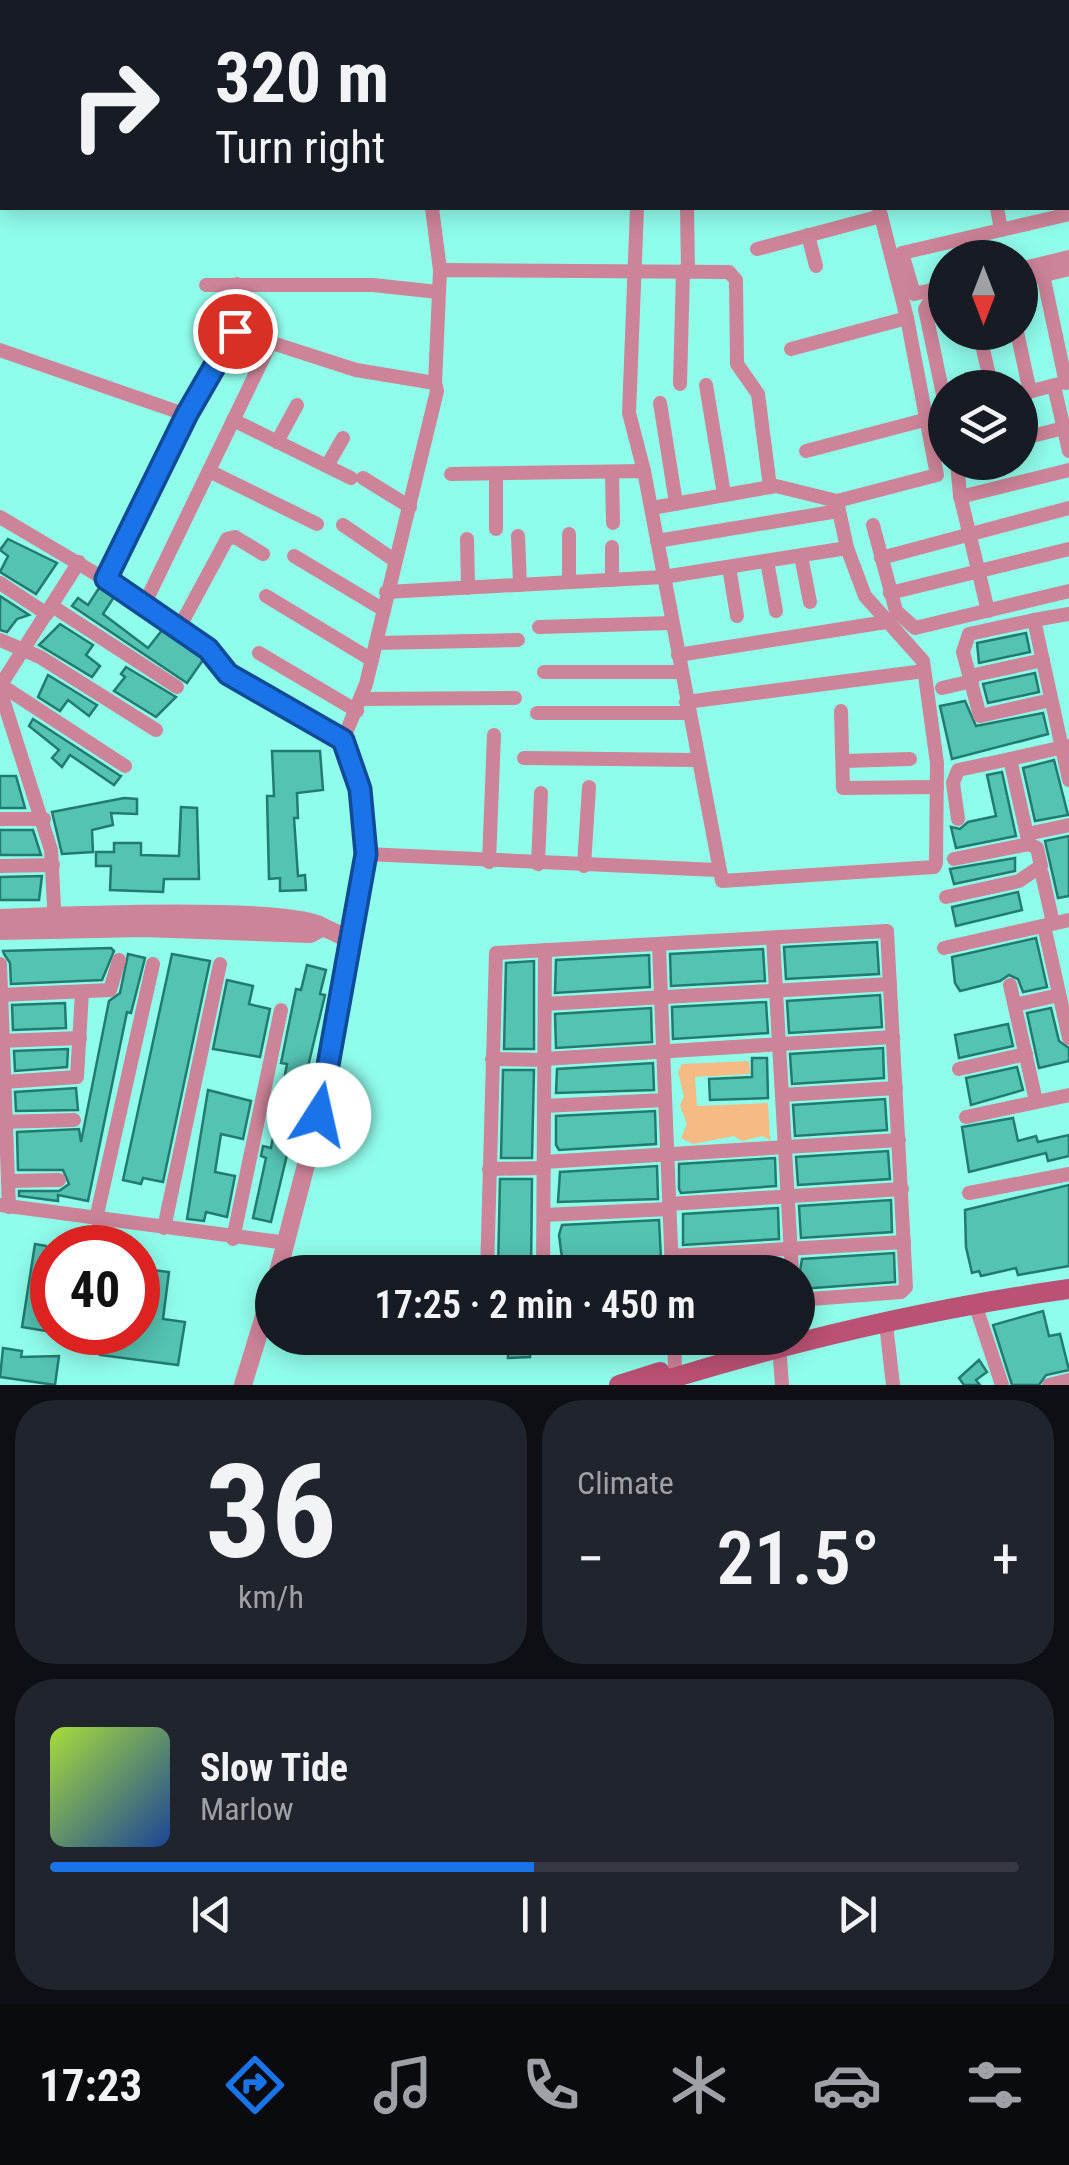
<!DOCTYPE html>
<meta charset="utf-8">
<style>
:root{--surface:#171b24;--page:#20242c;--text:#f1f3f6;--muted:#9ea1a6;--line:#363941;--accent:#1a73e8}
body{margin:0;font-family:"Roboto Condensed",sans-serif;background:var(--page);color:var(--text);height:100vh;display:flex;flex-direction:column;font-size:38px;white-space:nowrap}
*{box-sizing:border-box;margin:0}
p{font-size:32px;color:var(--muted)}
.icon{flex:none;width:55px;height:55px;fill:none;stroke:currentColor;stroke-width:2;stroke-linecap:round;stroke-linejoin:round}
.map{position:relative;height:1385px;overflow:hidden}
.panel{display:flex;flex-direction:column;gap:15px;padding:15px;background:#0d0f14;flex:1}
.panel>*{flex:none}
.guide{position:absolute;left:0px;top:0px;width:1070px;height:210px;box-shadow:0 5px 25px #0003;background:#171b24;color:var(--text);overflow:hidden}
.needle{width:65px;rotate:180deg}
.buttons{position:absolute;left:928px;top:240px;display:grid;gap:20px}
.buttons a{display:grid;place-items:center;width:110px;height:110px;border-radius:50%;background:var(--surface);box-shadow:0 5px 25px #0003;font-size:50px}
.speed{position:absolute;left:30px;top:1225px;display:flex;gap:20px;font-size:50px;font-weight:700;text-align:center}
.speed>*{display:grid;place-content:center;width:130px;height:130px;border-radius:50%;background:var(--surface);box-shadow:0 5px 25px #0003;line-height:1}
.speed .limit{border:15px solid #d22;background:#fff;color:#111}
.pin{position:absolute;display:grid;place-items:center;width:85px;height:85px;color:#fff;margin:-42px;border:5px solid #fff;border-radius:50%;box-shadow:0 2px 10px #0007}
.me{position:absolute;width:110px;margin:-55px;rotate:10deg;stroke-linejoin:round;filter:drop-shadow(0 0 8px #0008)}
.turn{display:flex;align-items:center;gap:35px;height:210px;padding:0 50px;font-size:45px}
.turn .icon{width:130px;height:130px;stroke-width:2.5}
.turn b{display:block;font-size:70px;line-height:85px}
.big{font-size:75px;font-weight:600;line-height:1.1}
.panel .tile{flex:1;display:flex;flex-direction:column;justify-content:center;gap:15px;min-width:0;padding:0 35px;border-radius:40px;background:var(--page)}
.panel .dial{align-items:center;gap:0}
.dial b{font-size:130px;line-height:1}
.song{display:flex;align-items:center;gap:30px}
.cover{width:120px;height:120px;border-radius:15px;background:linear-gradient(135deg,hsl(80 70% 55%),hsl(220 70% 35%))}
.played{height:10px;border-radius:5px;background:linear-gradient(90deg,var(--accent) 50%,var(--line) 50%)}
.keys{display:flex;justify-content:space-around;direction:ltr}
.heat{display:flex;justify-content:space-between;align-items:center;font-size:55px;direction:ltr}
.panel .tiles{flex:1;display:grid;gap:15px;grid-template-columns:1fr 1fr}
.tile:last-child{grid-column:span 2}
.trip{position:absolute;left:255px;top:1255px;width:560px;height:100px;border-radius:50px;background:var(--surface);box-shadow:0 5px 25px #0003;font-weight:600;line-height:100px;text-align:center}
.menu{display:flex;height:160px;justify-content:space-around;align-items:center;background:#090b0e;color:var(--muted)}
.menu .icon{width:70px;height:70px}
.menu .selected{color:var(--accent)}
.menu b{font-size:45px;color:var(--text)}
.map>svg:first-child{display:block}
.green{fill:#f6ba85}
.building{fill:#54c3b2;stroke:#227b6f;stroke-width:2.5}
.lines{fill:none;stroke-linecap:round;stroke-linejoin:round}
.minor{stroke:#ce8498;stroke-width:14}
.tertiary{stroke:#ce8498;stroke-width:18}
.secondary{stroke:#bb5174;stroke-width:20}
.route-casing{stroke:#114b97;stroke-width:25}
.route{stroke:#1a73e8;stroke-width:18}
</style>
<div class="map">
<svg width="1069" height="1385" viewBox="0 0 1069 1385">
<rect width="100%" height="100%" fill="#90fdeb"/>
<path class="green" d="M 749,1061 L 750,1074 L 695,1077 L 697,1106 L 768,1103 L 770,1140 L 762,1136 L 742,1141 L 734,1136 L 693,1144 L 681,1138 L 687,1124 L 680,1106 L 684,1096 L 678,1072 L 682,1064 Z"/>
<g class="building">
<path d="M 8,539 L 57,563 L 36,594 L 0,572 L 8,556 L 0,550 Z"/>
<path d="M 99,588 L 114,597 L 103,614 L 148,648 L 163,629 L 201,657 L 203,660 L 187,683 L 72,606 L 78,598 L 88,605 Z"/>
<path d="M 0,596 L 29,615 L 17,619 L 7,632 L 0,630 Z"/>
<path d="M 60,624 L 93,645 L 86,655 L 100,666 L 92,677 L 39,645 Z"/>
<path d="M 1026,633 L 1030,652 L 979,663 L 977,643 Z"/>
<path d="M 126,667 L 176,697 L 156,717 L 114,691 L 125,677 L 121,674 Z"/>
<path d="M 1035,673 L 1039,692 L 988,703 L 983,684 Z"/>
<path d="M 48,675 L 97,705 L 89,716 L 68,700 L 60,711 L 38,697 Z"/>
<path d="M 965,701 L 976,726 L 1043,713 L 1048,734 L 952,759 L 940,706 Z"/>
<path d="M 33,719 L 119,775 L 121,776 L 114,785 L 70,755 L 62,767 L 52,758 L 59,750 L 29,726 Z"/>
<path d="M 272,751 L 320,751 L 323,790 L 297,793 L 298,818 L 294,818 L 298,876 L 305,875 L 306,890 L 280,891 L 280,878 L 269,879 L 267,796 L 274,796 Z"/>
<path d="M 1054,760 L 1068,815 L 1035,821 L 1023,768 Z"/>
<path d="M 1002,772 L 1016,836 L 956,848 L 951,827 L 960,829 L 968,822 L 996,816 L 987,775 Z"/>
<path d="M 0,776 L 16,776 L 25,808 L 0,808 Z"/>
<path d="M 124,798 L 137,799 L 137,814 L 111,813 L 113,825 L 92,830 L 93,852 L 62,854 L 52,812 Z"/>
<path d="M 181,807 L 197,808 L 199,879 L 164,879 L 163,892 L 110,890 L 111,866 L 96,866 L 96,852 L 114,852 L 114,843 L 141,843 L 141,855 L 179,856 Z"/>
<path d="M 0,830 L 33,830 L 41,855 L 0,855 Z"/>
<path d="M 1069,836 L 1069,896 L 1058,898 L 1045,841 Z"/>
<path d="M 1015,858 L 1015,871 L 954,884 L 950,869 Z"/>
<path d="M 42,876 L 39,900 L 0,900 L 0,877 Z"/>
<path d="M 1018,892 L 1022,910 L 956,926 L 952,907 Z"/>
<path d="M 1036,938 L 1047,987 L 1023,992 L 1018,979 L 1009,975 L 1000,981 L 960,991 L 955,983 L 952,957 Z"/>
<path d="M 877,942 L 879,974 L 786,979 L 784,947 Z"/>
<path d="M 111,948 L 114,951 L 102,980 L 11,984 L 10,963 L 4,954 L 3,951 Z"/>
<path d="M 763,949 L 765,981 L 671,986 L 670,954 Z"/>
<path d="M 128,954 L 145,958 L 131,1013 L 127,1012 L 88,1201 L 58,1195 L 58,1201 L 19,1196 L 19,1191 L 59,1191 L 69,1184 L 63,1170 L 18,1170 L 17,1132 L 79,1129 L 81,1142 L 109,1001 L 120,993 Z"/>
<path d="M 172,954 L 210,961 L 163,1182 L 143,1178 L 141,1184 L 123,1180 Z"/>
<path d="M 649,955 L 650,987 L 555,993 L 556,960 Z"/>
<path d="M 534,961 L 534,1049 L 504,1049 L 506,963 Z"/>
<path d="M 307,965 L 326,970 L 320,994 L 325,995 L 271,1222 L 253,1218 L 266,1158 L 261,1156 L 263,1146 L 271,1148 L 287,1064 L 281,1063 L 296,989 L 301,990 Z"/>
<path d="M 227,980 L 253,986 L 249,1004 L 270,1009 L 260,1057 L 213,1049 Z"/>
<path d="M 880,995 L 882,1027 L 789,1033 L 787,1001 Z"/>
<path d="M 766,1002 L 768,1033 L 673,1039 L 672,1007 Z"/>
<path d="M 65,1003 L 66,1028 L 13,1030 L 12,1005 Z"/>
<path d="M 651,1008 L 652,1042 L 556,1048 L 555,1014 Z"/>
<path d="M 1051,1008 L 1059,1041 L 1069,1048 L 1069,1061 L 1039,1068 L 1027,1013 Z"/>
<path d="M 1008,1024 L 1013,1046 L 959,1058 L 955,1035 Z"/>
<path d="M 883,1048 L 884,1078 L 792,1084 L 790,1054 Z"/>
<path d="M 68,1049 L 67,1067 L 15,1071 L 14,1051 Z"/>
<path d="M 752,1058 L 767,1058 L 768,1098 L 710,1100 L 709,1079 L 752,1077 Z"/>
<path d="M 653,1063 L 654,1090 L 556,1093 L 557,1069 Z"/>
<path d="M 1017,1067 L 1023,1090 L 971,1105 L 966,1078 Z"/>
<path d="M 503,1070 L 534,1070 L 532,1158 L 501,1158 Z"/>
<path d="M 76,1088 L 78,1110 L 16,1111 L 15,1092 Z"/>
<path d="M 208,1090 L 251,1101 L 243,1139 L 221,1134 L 215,1172 L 235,1176 L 227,1217 L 206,1212 L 204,1221 L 187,1219 Z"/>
<path d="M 885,1099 L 887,1130 L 795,1136 L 793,1105 Z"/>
<path d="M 655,1111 L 656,1144 L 559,1150 L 556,1145 L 556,1116 Z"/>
<path d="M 1013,1118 L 1018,1141 L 1036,1136 L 1038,1142 L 1069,1135 L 1069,1156 L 1048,1161 L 1046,1153 L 969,1172 L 962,1127 Z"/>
<path d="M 888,1151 L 890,1179 L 798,1185 L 796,1157 Z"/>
<path d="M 775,1158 L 776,1186 L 681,1193 L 679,1189 L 679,1164 Z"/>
<path d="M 657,1166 L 658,1199 L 558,1202 L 560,1172 Z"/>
<path d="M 500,1179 L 532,1179 L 531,1272 L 498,1272 Z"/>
<path d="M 1069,1185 L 1069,1266 L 1018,1275 L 1016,1268 L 981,1276 L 979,1271 L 972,1273 L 966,1247 L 965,1210 Z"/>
<path d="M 891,1200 L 892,1232 L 801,1238 L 799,1206 Z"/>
<path d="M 778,1208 L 779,1239 L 683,1245 L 683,1214 Z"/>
<path d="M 659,1220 L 661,1259 L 563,1266 L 559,1235 L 562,1225 Z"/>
<path d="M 35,1244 L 46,1246 L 52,1256 L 52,1332 L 22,1327 Z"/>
<path d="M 894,1253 L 895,1282 L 800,1289 L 798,1283 L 802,1259 Z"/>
<path d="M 781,1260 L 781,1272 L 684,1272 L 684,1266 Z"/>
<path d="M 145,1269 L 169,1272 L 163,1319 L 185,1322 L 178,1365 L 100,1355 L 102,1342 L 111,1332 L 138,1332 L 138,1316 L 143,1316 L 146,1295 L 138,1294 L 138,1274 L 144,1275 Z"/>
<path d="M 1043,1311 L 1049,1336 L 1060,1334 L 1069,1370 L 1046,1375 L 1039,1385 L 1012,1385 L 993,1325 Z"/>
<path d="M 516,1338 L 586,1338 L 586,1347 L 530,1349 L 530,1357 L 508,1358 L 508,1345 L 516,1345 Z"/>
<path d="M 3,1348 L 22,1351 L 21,1357 L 59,1356 L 55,1385 L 0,1377 Z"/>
<path d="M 979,1360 L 987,1372 L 976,1380 L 980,1385 L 964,1385 L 959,1378 Z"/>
</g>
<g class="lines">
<g class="minor">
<path d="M 59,0 L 59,2"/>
<path d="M 429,0 L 429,2"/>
<path d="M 872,0 L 884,2"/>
<path d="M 953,0 L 954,2"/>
<path d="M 1040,0 L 1041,2"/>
<path d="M 201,2 L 201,0"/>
<path d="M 507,2 L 507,0"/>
<path d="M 732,2 L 732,0"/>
<path d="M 782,2 L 782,0"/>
<path d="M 1068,7 L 1069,7"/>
<path d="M 1068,102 L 1069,102"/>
<path d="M 1068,114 L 1069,114"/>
<path d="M 1068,166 L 1069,165"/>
<path d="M 0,172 L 2,172"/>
<path d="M 432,208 L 440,270"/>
<path d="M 637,208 L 629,413 L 644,471"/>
<path d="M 687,208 L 688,271"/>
<path d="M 997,208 L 1001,230 L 1069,214"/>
<path d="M 808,235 L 816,266"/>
<path d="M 757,249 L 881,216"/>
<path d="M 1020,269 L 1069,257"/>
<path d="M 1043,275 L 1066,383"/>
<path d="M 1020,281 L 1069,269"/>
<path d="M 237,284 L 235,331 L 356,370 L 435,383 L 437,391 L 366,684 L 343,740"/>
<path d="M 206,285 L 373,285 L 438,292"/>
<path d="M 945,287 L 914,294 L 902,253 L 1001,230"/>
<path d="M 945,299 L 928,304 L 925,309 L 945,404"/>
<path d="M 979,332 L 992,388"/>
<path d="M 1017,332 L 1030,392"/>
<path d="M 791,349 L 907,318"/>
<path d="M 0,350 L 187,415"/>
<path d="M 435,383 L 440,270 L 729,272 L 736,280 L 737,364 L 758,394 L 770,487"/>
<path d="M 680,384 L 683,271"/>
<path d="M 706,385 L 724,494"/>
<path d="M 1054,386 L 1069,451"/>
<path d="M 1020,394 L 1059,384"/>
<path d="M 660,403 L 676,503"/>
<path d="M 233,420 L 351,478"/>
<path d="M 1020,439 L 1064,428"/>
<path d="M 277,442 L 297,405"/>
<path d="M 806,451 L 928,419"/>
<path d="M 957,462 L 960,495 L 988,611"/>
<path d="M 327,466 L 343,438"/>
<path d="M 209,471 L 317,524"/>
<path d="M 612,472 L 613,523"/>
<path d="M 451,474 L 644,471 L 722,881 L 934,867 L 936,863 L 937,763 L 923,661 L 865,596 L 847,548 L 837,501"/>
<path d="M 496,474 L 496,529"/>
<path d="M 363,478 L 410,507"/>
<path d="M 960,497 L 1069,470"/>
<path d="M 652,508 L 776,486 L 837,501 L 937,475 L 907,318 L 879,208"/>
<path d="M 0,517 L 145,603 L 208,649 L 228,674 L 343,740 C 367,809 369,870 351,940"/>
<path d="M 343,525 L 394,560"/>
<path d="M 873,525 L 896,611 L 915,628 L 1069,591"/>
<path d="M 569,534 L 569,582"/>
<path d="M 518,536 L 520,585"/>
<path d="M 467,539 L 468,588"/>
<path d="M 657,541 L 838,511"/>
<path d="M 612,547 L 612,580"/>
<path d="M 294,556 L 384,610"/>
<path d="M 801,556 L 810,602"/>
<path d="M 881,558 L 1069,508"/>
<path d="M 767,561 L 776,611"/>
<path d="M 729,567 L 737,616"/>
<path d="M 105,579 L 187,415 L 235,331"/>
<path d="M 0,583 L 47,614"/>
<path d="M 386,592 L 663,577 L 847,548"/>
<path d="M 890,593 L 1069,549"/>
<path d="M 266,596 L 372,660"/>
<path d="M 145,603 L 271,342"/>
<path d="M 52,606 L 177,687"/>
<path d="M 1069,614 L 1034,620 L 1069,780"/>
<path d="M 1034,620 L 969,634 L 963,652 L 980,716 L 1051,700"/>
<path d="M 539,627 L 672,623"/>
<path d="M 179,628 L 227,539 L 235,537 L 263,554"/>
<path d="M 0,640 L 40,657 L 156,730"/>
<path d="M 376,643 L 518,640"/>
<path d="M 259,653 L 357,711"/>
<path d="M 678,655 L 886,622"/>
<path d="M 544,672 L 680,672"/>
<path d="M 970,676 L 1043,660"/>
<path d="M 1,685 L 125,766"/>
<path d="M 0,686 L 79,562"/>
<path d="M 942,688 L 972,681"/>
<path d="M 0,690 L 51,850 L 55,926"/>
<path d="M 361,699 L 515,698"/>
<path d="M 686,702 L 924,671"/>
<path d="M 841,711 L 843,788 L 937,787"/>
<path d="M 537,713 L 688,713"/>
<path d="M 524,758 L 696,760"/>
<path d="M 844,761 L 910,759"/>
<path d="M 0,819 L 44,819"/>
<path d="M 958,819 L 953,783 L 958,770 L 1010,759"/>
<path d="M 1027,834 L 1069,825"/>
<path d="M 1029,844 L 1010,759 L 1068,746"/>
<path d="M 366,854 L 717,870"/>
<path d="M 489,862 L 494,735"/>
<path d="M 538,864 L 541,793"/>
<path d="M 0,866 L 53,865"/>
<path d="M 584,866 L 589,787"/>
<path d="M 1042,874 L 1053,923"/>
<path d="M 946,897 L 1019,881 L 1041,866 L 1037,848 L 1029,844 L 954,859"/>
<path d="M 1044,926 L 1069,1038"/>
<path d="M 773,938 L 792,1272"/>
<path d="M 659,946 L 672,1272"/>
<path d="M 944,948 L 1069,920"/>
<path d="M 0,964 L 9,1207"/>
<path d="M 1010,985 L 1036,1101"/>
<path d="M 0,995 L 110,990 L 119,960"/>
<path d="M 545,1004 L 890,984"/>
<path d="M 1015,1005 L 1059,995"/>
<path d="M 0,1041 L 80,1038"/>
<path d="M 492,1059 L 544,1060"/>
<path d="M 544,1059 L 893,1037"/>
<path d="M 959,1069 L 1026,1054"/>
<path d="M 4,1082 L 77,1077 L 82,992"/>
<path d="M 782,1095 L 896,1088"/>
<path d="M 544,1106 L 665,1100"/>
<path d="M 966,1117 L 1069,1095"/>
<path d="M 0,1122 L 74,1120"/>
<path d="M 544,1162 L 899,1140"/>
<path d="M 489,1169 L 544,1168"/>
<path d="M 8,1181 L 59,1180"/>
<path d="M 969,1193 L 1069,1174"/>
<path d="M 669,1204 L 902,1189"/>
<path d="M 0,1205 L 287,1243"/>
<path d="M 544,1215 L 669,1209"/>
<path d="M 96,1219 L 153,964"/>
<path d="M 164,1228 L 220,964"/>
<path d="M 233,1239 L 281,1010"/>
<path d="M 671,1256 L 904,1242"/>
<path d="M 487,1272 L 496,953 L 887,931 L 906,1287 L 901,1292 L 798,1300"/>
<path d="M 543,1272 L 545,950"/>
<path d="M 578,1272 L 671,1269"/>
<path d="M 975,1304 L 1002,1385"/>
<path d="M 886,1324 L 893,1385"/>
<path d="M 674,1338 L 675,1367"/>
<path d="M 779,1345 L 782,1385"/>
<path d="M 1049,1385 L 1069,1380"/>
</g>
<g class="tertiary">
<path d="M 0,918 C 46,916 299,905 323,927 L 310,934 L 144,928 L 0,931"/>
<path d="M 278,1272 L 319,1115 L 351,940 L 323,927"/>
<path d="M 243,1385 L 272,1290"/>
</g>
<g class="secondary">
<path d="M 619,1385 L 660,1372"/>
<path d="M 650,1385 C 787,1342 927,1309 1069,1289"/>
</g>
</g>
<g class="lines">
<g class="route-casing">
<path id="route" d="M 235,331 L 187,414 L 106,579 L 208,649 L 228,674 L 343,740 L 360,789 L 366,854 L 319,1115"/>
</g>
<use href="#route" class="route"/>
</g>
</svg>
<div class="buttons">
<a><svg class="needle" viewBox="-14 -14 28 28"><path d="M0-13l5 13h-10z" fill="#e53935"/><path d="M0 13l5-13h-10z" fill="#9ea1a6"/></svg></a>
<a><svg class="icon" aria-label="layers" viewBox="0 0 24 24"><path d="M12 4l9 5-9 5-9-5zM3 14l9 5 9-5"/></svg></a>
</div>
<div class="speed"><div class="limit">40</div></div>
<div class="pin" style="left:235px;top:331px;background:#d93025"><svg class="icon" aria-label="arrive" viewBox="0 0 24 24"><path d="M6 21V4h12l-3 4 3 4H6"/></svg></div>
<svg class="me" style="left:319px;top:1115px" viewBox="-20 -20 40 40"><circle r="19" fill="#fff"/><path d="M0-13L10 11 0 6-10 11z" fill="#1a73e8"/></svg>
<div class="trip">17:25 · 2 min · 450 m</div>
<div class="guide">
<div class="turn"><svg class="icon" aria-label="right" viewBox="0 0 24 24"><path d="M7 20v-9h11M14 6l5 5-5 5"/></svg><div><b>320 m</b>Turn right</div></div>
</div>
</div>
<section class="panel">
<div class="tiles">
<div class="tile dial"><b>36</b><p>km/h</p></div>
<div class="tile"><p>Climate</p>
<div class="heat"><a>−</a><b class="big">21.5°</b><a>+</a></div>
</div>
<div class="tile">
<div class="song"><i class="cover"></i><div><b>Slow Tide</b><p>Marlow</p></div></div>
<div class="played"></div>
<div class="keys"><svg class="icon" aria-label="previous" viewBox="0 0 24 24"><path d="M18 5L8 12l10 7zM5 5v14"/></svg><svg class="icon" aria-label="pause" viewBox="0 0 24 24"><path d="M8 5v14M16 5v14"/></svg><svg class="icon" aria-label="next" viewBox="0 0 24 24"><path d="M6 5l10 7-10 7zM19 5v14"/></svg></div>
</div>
</div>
</section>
<nav class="menu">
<b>17:23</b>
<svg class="icon selected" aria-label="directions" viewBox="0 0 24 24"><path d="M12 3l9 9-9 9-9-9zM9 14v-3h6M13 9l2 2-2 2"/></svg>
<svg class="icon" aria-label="music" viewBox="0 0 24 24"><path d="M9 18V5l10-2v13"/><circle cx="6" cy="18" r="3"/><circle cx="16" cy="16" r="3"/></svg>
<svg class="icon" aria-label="phone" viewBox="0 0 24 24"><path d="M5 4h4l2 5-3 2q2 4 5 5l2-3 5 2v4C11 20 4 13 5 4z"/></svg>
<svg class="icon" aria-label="climate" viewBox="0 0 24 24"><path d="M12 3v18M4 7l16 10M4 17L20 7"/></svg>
<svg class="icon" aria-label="car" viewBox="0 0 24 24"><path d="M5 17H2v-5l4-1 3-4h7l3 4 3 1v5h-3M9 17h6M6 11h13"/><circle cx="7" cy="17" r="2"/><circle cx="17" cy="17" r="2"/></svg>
<svg class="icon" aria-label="filters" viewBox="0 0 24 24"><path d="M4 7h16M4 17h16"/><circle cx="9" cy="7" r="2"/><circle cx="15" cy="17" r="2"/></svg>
</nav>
